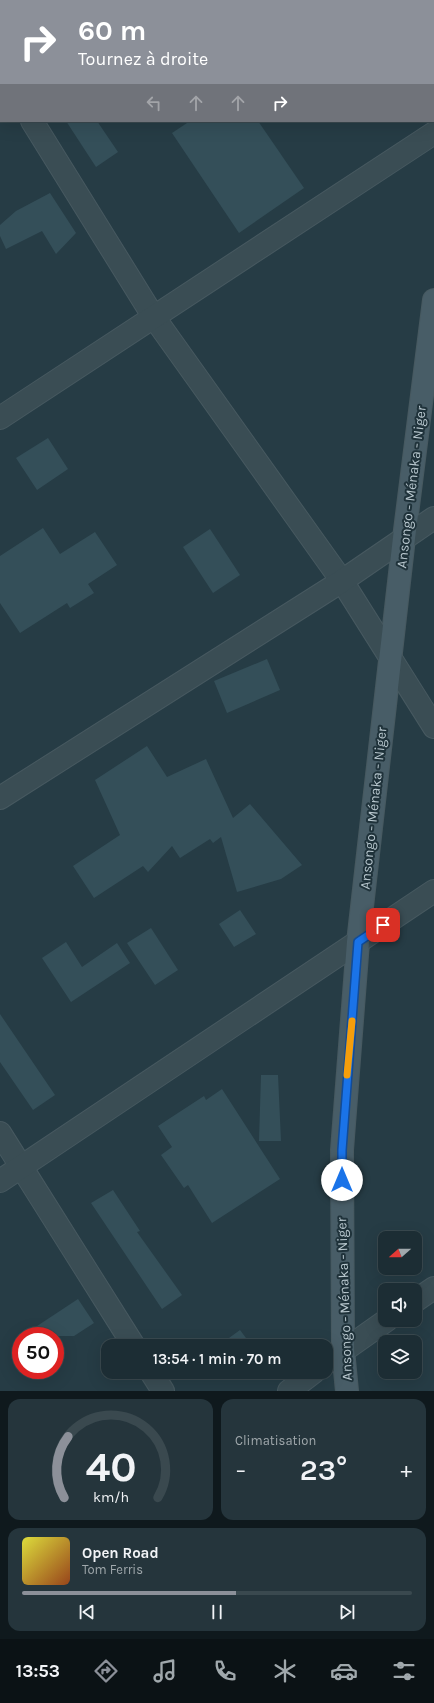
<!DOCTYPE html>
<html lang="fr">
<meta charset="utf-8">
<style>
:root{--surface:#1c2d34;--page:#25353c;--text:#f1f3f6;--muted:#a0a8ac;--line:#3a494f;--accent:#8c9099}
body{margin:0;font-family:Karla,sans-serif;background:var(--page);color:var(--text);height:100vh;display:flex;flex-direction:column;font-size:15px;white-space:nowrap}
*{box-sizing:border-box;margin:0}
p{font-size:13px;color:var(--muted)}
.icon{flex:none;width:22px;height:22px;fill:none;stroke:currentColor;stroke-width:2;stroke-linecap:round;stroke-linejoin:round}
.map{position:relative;height:1391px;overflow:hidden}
.details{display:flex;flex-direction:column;gap:8px;padding:8px;background:#0f191d;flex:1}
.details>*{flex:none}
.hud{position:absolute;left:0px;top:0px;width:434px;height:122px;box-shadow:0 4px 16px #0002,0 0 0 1px var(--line);background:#8c9099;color:#fff;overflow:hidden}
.needle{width:26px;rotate:249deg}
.buttons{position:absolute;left:378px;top:1231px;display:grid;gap:8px}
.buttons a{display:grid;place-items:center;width:44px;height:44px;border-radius:8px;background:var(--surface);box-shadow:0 4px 16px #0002,0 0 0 1px var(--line);font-size:20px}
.speed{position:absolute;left:12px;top:1327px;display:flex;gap:8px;font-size:20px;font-weight:700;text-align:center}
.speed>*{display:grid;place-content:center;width:52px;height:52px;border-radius:50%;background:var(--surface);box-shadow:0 4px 16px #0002,0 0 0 1px var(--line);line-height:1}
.speed .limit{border:6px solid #d22;background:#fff;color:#111}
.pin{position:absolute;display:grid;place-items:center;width:34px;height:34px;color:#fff;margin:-17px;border-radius:8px;box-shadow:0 2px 6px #0006}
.me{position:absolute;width:44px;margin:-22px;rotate:0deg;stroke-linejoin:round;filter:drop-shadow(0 0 3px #0008)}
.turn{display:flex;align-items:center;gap:14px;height:84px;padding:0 12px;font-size:18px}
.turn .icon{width:52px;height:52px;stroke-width:2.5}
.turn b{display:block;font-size:28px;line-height:34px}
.lanes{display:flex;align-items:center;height:38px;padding:0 12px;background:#0003;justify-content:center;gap:20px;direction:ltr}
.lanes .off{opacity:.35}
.big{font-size:30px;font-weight:600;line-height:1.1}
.details .widget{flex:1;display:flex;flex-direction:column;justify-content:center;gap:6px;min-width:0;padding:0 14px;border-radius:12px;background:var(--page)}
.details .dial{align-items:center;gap:0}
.dial svg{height:104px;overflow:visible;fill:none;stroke:var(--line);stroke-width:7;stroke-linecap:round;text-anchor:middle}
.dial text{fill:var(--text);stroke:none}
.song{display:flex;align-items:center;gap:12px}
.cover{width:48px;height:48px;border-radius:6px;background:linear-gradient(135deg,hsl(60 70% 55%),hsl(20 70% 35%))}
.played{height:4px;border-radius:2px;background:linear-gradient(90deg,var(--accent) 55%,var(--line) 55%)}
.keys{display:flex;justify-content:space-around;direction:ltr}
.heat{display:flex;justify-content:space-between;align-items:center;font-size:22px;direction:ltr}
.details .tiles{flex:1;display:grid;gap:8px;grid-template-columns:1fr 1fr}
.widget:last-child{grid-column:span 2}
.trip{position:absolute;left:101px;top:1339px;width:232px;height:40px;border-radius:12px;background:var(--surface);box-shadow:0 4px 16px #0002,0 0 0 1px var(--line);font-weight:600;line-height:40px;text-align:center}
.menu{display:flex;height:64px;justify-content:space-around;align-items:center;background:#0b1215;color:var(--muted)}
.menu .icon{width:28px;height:28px}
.menu .current{color:var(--accent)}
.menu b{font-size:18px;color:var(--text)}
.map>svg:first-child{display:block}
.building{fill:#344f59}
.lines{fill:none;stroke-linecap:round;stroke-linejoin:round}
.street-casing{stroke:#475960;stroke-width:24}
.secondary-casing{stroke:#475960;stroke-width:24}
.street{stroke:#3a4d54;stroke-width:22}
.secondary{stroke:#485d67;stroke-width:22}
.route-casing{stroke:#114b97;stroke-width:10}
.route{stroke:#1a73e8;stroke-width:7}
.slow{stroke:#f59e0b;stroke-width:7}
.labels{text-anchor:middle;stroke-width:4;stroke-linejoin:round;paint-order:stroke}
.street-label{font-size:14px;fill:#b8c7ce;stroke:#1f323a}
</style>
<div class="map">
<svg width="434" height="1391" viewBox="0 0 434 1391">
<rect width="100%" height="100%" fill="#263c45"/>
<g class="building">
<path d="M 66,121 L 97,121 L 118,152 L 96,167 Z"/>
<path d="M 190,121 L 258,121 L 304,188 L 239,233 L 172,133 Z"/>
<path d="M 50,193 L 76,233 L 56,254 L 42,231 L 6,249 L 0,236 L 0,225 L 16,211 Z"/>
<path d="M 48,438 L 68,469 L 37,490 L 16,458 Z"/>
<path d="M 43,528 L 60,554 L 95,532 L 117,565 L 88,584 L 94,593 L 70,608 L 67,603 L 20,633 L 0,603 L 0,556 Z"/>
<path d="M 210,529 L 240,575 L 213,593 L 183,547 Z"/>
<path d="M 267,659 L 280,690 L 227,713 L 214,681 Z"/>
<path d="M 147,746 L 167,777 L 206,759 L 233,818 L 250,804 L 302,865 L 281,879 L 237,892 L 221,837 L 213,843 L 210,839 L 180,858 L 172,846 L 148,872 L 143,866 L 94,898 L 73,866 L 120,835 L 95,780 Z"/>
<path d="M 240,910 L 256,934 L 234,947 L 219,924 Z"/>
<path d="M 151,928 L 178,970 L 155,985 L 127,943 Z"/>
<path d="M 66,942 L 82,967 L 117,943 L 130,963 L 71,1002 L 42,958 Z"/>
<path d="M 0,1014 L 55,1095 L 33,1110 L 0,1062 Z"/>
<path d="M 261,1075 L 278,1075 L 281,1141 L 259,1141 Z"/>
<path d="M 222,1089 L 280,1179 L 212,1223 L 188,1185 L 184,1188 L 161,1155 L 172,1147 L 158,1126 L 204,1096 L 206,1100 Z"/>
<path d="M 113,1190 L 140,1231 L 137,1232 L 182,1295 L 162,1309 L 91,1203 Z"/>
<path d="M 78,1299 L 94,1323 L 74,1336 L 22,1336 Z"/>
<path d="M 240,1330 L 252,1346 L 218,1346 Z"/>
</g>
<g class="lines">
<g class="street-casing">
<g id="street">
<path d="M 29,1 L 30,0"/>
<path d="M 0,20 L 1,20"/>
<path d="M 0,69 L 1,70"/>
<path d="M 32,121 L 153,316 L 342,581 L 434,727"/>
<path d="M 0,418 L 434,133"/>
<path d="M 0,798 L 342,581 L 434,518"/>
<path d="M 0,1133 L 134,1346"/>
<path d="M 0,1181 L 434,891"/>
<path d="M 415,1301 L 434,1288"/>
<path d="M 326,1363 L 387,1320"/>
<path d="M 151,1372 L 163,1391"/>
<path d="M 289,1391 L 314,1372"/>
</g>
</g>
<g class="secondary-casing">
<path id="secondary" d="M 347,1391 L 343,1350 L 342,1150 L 358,942 L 404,538 L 434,300"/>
</g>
<use href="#street" class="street"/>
<use href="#secondary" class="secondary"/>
</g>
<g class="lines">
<g class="route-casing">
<path id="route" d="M 342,1180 L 342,1150 L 358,942 L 383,925"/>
</g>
<use href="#route" class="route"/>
<path class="slow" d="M 347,1075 L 352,1021"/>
</g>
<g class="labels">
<g class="street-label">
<text transform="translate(411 487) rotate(-83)" y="5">Ansongo - Ménaka - Niger</text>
<text transform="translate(373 808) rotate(-84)" y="5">Ansongo - Ménaka - Niger</text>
<text transform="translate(344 1299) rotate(-92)" y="5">Ansongo - Ménaka - Niger</text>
</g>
</g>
</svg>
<div class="buttons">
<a><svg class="needle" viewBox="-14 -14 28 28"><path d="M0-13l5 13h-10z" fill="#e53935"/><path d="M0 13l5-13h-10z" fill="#a0a8ac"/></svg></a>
<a><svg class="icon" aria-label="sound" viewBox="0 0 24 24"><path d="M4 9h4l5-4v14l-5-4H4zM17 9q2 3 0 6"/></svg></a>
<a><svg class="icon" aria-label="layers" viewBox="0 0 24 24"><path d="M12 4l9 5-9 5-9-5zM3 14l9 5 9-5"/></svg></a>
</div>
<div class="speed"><div class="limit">50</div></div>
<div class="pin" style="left:383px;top:925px;background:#d93025"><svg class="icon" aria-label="arrive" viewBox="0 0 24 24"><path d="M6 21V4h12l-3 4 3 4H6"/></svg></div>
<svg class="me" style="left:342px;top:1180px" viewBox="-20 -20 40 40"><circle r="19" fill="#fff"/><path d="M0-13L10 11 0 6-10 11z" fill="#1a73e8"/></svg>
<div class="trip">13:54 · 1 min · 70 m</div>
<div class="hud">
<div class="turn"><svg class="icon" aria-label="right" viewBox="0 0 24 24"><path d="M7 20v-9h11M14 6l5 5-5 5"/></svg><div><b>60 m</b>Tournez à droite</div></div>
<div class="lanes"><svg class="icon off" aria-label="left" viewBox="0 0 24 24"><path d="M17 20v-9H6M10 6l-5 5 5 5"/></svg><svg class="icon off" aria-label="ahead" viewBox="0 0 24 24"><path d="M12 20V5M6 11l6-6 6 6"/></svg><svg class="icon off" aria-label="ahead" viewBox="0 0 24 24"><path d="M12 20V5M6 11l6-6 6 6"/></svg><svg class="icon" aria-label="right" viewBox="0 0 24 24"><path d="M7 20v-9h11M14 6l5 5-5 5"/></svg></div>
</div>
</div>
<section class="details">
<div class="tiles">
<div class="widget dial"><svg viewBox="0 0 100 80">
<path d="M14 69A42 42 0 1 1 86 69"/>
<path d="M14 69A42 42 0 0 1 17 22" stroke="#8c9099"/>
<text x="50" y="56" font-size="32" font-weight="700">40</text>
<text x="50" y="72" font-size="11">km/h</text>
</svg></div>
<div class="widget"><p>Climatisation</p>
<div class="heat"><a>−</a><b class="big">23°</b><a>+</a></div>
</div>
<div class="widget">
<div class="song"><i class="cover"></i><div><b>Open Road</b><p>Tom Ferris</p></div></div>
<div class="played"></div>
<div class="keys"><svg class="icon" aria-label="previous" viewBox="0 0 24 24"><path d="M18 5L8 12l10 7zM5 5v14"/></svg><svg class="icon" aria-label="pause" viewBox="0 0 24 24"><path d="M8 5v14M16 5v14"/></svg><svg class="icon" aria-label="next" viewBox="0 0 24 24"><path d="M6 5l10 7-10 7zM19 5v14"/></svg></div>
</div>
</div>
</section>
<nav class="menu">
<b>13:53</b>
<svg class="icon current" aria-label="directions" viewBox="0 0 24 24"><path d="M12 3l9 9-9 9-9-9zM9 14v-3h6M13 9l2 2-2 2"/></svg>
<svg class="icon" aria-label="music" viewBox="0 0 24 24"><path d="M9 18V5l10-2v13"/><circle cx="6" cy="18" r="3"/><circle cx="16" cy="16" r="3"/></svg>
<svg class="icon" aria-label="phone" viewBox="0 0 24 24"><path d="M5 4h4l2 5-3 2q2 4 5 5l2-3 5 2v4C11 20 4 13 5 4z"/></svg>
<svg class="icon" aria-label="climate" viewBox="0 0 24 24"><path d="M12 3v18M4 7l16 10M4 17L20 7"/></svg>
<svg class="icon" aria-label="car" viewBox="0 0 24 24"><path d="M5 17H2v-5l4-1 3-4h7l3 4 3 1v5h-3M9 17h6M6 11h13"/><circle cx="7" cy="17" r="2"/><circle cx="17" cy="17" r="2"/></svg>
<svg class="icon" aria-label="filters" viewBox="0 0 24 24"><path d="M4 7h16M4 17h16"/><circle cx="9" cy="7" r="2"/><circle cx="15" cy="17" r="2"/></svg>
</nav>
